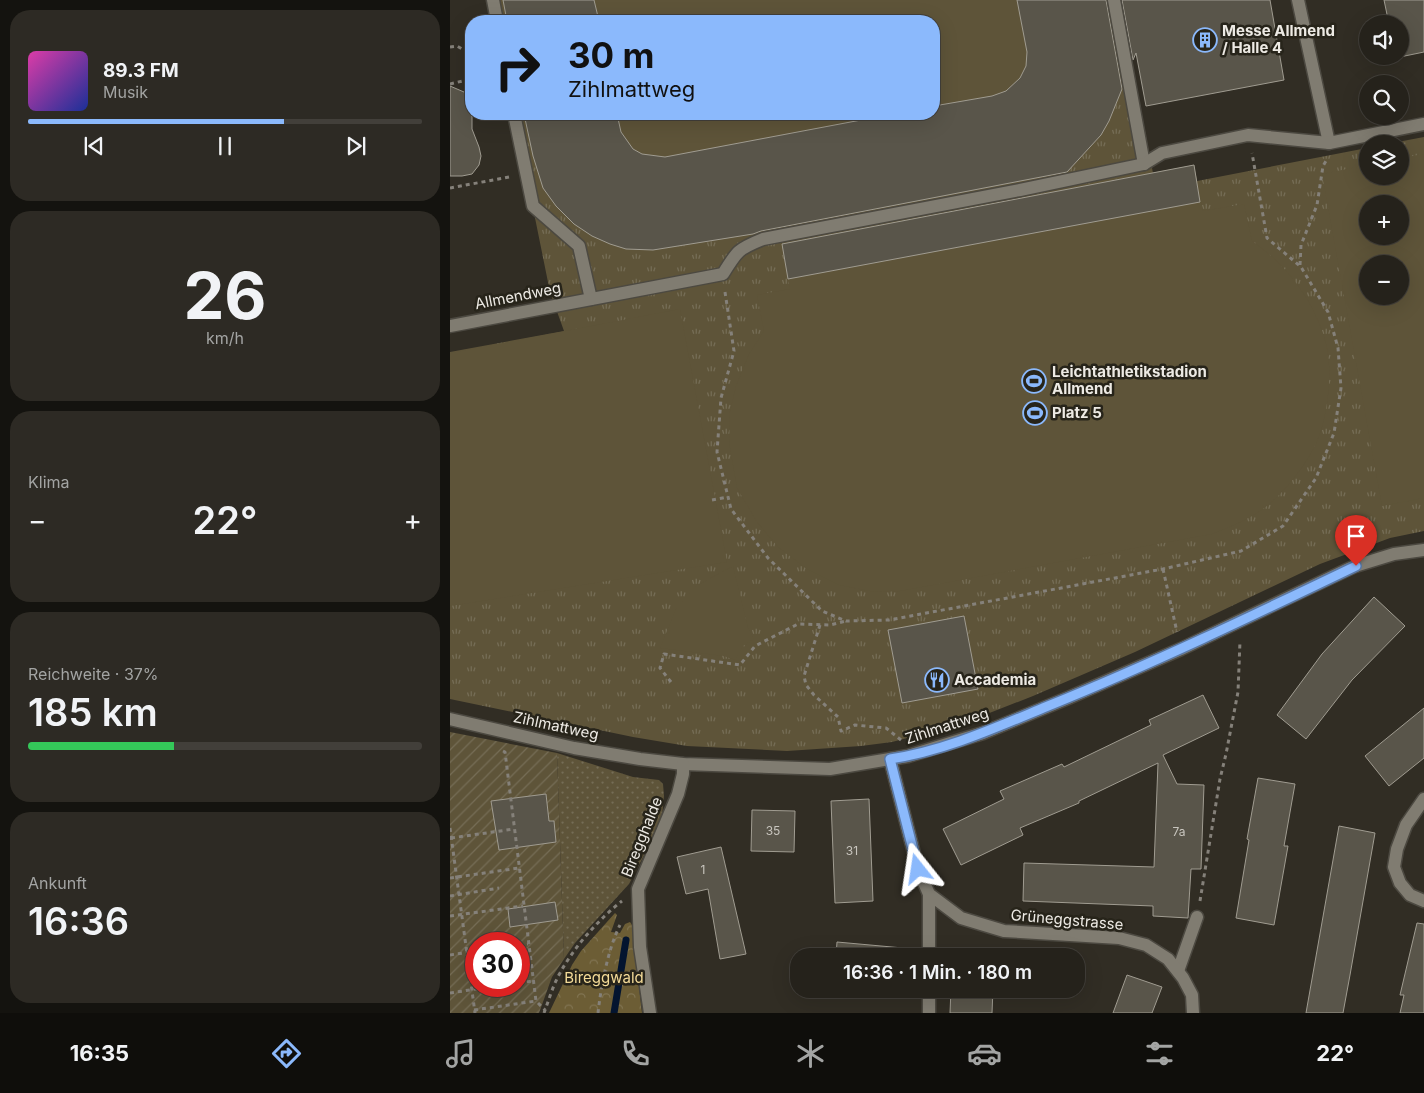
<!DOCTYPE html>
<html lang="de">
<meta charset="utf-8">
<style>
:root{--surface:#25221b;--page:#2d2a24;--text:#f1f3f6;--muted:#a3a4a3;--line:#423f3a;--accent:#8bb9fc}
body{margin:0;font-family:Inter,sans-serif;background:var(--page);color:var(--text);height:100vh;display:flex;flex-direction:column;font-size:19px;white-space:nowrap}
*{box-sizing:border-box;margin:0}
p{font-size:16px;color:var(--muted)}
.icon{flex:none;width:28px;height:28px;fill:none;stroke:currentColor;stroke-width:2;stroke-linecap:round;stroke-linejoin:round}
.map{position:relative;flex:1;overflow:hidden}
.drawer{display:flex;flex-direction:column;gap:10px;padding:10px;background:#14130f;width:450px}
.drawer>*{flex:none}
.banner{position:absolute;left:15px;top:15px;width:475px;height:105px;border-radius:20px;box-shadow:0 5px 20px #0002,0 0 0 1px var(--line);background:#8bb9fc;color:#111;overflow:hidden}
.fabs{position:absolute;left:909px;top:15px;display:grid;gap:10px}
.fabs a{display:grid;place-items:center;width:50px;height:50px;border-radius:50%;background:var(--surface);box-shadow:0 5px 20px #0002,0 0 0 1px var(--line);font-size:25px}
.speed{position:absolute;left:15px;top:932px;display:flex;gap:10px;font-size:25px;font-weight:700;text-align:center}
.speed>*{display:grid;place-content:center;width:65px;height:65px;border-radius:50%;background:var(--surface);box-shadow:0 5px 20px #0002,0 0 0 1px var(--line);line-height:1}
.speed .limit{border:8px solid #d22;background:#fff;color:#111}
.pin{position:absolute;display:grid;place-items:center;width:42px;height:42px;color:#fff;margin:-51px -21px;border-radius:50% 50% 50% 0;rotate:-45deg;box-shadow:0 0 5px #0007}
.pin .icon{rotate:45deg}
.me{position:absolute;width:55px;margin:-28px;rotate:345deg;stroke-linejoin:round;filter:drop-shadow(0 0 4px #0008)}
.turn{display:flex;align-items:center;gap:18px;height:105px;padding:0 20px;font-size:22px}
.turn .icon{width:65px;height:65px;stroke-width:2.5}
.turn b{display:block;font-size:35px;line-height:42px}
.big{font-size:38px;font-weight:600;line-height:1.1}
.drawer .tile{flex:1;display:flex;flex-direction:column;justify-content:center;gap:8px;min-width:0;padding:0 18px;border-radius:20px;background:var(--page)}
.drawer .dial{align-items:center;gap:0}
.dial b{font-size:65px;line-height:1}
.song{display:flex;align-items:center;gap:15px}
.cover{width:60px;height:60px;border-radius:8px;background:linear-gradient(135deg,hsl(320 70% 55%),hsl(230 70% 35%))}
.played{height:5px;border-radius:2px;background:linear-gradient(90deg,var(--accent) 65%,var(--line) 65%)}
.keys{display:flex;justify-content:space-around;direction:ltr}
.heat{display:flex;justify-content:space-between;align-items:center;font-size:28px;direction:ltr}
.charge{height:8px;border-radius:4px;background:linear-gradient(90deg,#34c759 37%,var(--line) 0)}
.trip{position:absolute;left:340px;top:948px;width:295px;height:50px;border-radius:20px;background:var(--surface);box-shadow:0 5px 20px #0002,0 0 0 1px var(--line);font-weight:600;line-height:50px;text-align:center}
.tab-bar{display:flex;height:80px;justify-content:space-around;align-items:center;background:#0f0e0b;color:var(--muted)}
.tab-bar .icon{width:35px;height:35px}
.tab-bar .current{color:var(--accent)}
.tab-bar b{font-size:22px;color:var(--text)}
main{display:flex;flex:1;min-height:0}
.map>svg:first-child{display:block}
.grass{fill:url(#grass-dots)}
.forest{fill:url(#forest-crowns)}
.park{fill:url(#park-tufts);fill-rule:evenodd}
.garden{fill:url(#garden-furrows);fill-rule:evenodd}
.pitch{fill:#5e5439;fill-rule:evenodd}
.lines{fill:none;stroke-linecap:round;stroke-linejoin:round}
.stream{stroke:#03142f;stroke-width:7}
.building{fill:#59554a;stroke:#a09c91}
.lane-casing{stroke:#4c4941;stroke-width:15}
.street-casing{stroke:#4c4941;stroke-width:15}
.path{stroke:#85817a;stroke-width:3;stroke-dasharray:4 4;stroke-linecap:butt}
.lane{stroke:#807c71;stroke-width:12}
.street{stroke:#807c71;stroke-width:12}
.route-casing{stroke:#5a78a4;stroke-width:12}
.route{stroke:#8bb9fc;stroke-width:9}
.labels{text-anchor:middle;stroke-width:5;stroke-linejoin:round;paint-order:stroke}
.number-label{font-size:12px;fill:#c8c5be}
.poi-label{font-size:15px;font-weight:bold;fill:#edeae4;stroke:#27241a;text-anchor:start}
.street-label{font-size:15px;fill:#edeae4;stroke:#27241a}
.park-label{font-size:15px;fill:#f4db98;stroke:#27241a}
</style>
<main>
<section class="drawer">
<div class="tile">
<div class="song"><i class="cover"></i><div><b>89.3 FM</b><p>Musik</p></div></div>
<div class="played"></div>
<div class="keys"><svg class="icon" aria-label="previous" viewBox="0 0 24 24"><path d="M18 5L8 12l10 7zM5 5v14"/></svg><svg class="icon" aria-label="pause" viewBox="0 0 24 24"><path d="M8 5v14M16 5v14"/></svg><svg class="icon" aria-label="next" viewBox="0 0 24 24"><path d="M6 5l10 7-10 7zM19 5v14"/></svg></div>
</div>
<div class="tile dial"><b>26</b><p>km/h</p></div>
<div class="tile"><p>Klima</p>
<div class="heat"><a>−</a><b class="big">22°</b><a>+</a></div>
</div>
<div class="tile"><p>Reichweite · 37%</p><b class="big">185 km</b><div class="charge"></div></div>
<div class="tile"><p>Ankunft</p><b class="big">16:36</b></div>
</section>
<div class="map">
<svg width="974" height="1013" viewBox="0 0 974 1013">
<defs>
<pattern id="grass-dots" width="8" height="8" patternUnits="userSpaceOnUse" patternTransform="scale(1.25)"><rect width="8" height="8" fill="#5e5439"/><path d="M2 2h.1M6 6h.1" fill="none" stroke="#756d56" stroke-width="1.8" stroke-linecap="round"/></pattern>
<pattern id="forest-crowns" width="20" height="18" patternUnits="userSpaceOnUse" patternTransform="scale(1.25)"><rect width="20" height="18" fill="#6c5d35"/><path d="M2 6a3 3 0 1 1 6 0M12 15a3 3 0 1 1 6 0" fill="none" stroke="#817452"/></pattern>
<pattern id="park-tufts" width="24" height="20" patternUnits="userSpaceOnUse" patternTransform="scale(1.25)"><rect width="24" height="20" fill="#5e5439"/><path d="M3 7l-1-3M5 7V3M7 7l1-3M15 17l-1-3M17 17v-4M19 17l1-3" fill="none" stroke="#756d56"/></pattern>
<pattern id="garden-furrows" width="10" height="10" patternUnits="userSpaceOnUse" patternTransform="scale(1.25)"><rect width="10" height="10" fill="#5e5439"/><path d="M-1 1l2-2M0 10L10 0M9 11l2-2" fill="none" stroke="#756d56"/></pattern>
</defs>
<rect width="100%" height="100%" fill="#312d24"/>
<path class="grass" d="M 107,753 L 183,777 L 209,780 L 213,784 L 214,796 L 212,816 L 199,846 L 179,884 L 125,943 L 114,959 Z"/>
<path class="forest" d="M 165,913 L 167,915 L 161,932 L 170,933 L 175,924 L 180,922 L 182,925 L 192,1013 L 99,1013 L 122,965 L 131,951 Z"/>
<path class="park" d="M 43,0 L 670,0 L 706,189 L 917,148 L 918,176 L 950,176 L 950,144 L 937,144 L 974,137 L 974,531 L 940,538 L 870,564 L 685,652 L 583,696 L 514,723 L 442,742 L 411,746 L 337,751 L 237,746 L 183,737 L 0,699 L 0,352 L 114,331 L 100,292 L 64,114 L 484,114 L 484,21 L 47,21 ZM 918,204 L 950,204 L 950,236 L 918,236 ZM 918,264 L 950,264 L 950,296 L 918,296 Z"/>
<path class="garden" d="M 0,732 L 107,753 L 114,959 L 102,977 L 89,1013 L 0,1013 ZM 26,944 L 69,944 L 69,986 L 26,986 Z"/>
<g class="pitch">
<path d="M 53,0 L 662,0 C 665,22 671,45 672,68 C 675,106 647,151 613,169 C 602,174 590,178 578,183 L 275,239 L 203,250 L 176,249 L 160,244 L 142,236 L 124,224 L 106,206 L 93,188 L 83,156 L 74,114 L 484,114 L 484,21 L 57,21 Z"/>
<path d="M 974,154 L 974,498 L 932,506 L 872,174 L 917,165 L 918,176 L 950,176 L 950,158 ZM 918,204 L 950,204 L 950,236 L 918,236 ZM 918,264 L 950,264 L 950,296 L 918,296 Z"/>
<path d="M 744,165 L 753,211 L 794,204 L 802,241 C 838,266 865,302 876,344 C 883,370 878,416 867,441 C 857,464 833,495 813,509 C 797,520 780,527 762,534 L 450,591 L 425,592 L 389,585 L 357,569 L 328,547 L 307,522 L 287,488 L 280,448 L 279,416 L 286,386 L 299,354 L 314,331 L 307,295 L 340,289 L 331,242 Z"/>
<path d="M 230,309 L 277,562 L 0,606 L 0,353 Z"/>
<path d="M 283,566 L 298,628 L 304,639 L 293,646 L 285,660 L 274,656 L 210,648 L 226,609 L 246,586 Z"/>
</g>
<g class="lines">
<path class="stream" d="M 164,1013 L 176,940"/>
</g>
<g class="building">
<path d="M 53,0 L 144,0 L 149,21 L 57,21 Z"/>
<path d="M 567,0 L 656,0 L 672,89 L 659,121 L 651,135 L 617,172 L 311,231 L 303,234 L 203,250 L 176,249 L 160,244 L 142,236 L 124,224 L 106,206 L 93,188 L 83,156 L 74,114 L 167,114 L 171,132 L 183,149 L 192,154 L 215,157 L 443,114 L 484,114 L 484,106 L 542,96 L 556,91 L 570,78 L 576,66 L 577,52 Z"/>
<path d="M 672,0 L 820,0 L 834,80 L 696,106 L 686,53 L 683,60 Z"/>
<path d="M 934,0 L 974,0 L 974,52 L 945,58 L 945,56 L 950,56 L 950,24 L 939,24 Z"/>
<path d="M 0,86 L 14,92 L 20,99 L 22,114 L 22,129 L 29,147 L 31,156 L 29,165 L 22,174 L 12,176 L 0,176 Z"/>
<path d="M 744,165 L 750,202 L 338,279 L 332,244 Z"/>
<path d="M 924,597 L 955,626 L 902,680 L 856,739 L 827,715 L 872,654 Z"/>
<path d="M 514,616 L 528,689 L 452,703 L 438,630 Z"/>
<path d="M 753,695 L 769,728 L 713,755 L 727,784 L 754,785 L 751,869 L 741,869 L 738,918 L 703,916 L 703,906 L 573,901 L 574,863 L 704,867 L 708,763 L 629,801 L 629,803 L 570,828 L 573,835 L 511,865 L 493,829 L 554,799 L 550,791 L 612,764 L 614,767 L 701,725 L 699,720 Z"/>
<path d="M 974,708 L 974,758 L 939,786 L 915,756 Z"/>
<path d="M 808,778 L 845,784 L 834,846 L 838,846 L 824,925 L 786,918 L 799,840 L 797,839 Z"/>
<path d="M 96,794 L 99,821 L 104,821 L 106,842 L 49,850 L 41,801 Z"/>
<path d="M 419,799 L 423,901 L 385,903 L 381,801 Z"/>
<path d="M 302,810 L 345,811 L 344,852 L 301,851 Z"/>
<path d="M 889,826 L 925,833 L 900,975 L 893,1013 L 856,1013 Z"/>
<path d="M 271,847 L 296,954 L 270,959 L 258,889 L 236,894 L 227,857 Z"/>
<path d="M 105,902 L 108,920 L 60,927 L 58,909 Z"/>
<path d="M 967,923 L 974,924 L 974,1013 L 950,1013 L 954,995 L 950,995 Z"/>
<path d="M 387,942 L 464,949 L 463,956 L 386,956 Z"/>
<path d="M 504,950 L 546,953 L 545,956 L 503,956 Z"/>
<path d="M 677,975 L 712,987 L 702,1013 L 663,1013 Z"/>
<path d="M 416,989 L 460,989 L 460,993 Z"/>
<path d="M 501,989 L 543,989 L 542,1013 L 500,1013 Z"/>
</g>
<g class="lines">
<g class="lane-casing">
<g id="lane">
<path d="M 43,0 L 47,21"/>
<path d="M 664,0 L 694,164"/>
<path d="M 848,0 L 879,143"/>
<path d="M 64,114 L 83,206 L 129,246 L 141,299"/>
<path d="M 0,326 L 273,274 C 287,251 288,249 313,239 L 570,190 L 694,164 L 712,153 L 798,135 L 879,143 L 974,124"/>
<path d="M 728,971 L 747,917"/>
</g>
</g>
<g class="street-casing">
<g id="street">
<path d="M 0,719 L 124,748 L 190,759 L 233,764 L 380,769 L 458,756 L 533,733 L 618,698 L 731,649 L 905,566 L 944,554 L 974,550"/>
<path d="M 440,759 L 468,869 L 479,894 L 511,918 L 554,931 L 669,938 L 696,945 L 718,959 L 733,978 L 742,995 L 743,1013"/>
<path d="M 974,799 L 956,825 L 947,849 L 944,867 L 950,883 L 960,895 L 974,901"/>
<path d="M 479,956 L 479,894"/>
<path d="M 200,1013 L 190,947 L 188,889 L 228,794 L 233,774 L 233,764"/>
<path d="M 479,1013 L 479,989"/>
</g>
</g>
<g class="path">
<path d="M 0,47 L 7,46 L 21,54"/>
<path d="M 0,84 L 21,79"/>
<path d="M 0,188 L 59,177"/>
<path d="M 850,265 L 851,245 L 867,205 L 873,166 L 876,161"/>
<path d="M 275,292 L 284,351 L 271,398 L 267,452 L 281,509 L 318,558 L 372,611 L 396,621 L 439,620 L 713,569 L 791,551 L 833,526 L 866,478 L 884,433 L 891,388 L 888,348 L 878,312 L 851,267 L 817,238 L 802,153"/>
<path d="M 262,500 L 278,497"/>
<path d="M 713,569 L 727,632"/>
<path d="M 370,625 L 354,676 L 356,685 L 364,695 L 388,717 L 391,731 L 405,725 L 436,728 L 451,740"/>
<path d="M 221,682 L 210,668 L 214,654 L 290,665 L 305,646 L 348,624 L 380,625 L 396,621"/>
<path d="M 53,751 L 55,752 L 86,1001 L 95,1010"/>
<path d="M 0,828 L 25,1013"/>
<path d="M 1,838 L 64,829"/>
<path d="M 0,878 L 69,868"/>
<path d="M 0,896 L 49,888"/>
<path d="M 750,901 L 770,779 L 776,754 L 788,692 L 790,641"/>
<path d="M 0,916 L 73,906"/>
<path d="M 69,945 L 78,944"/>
<path d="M 0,955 L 26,951"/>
<path d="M 69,983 L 83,981"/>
<path d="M 0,993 L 46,986"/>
<path d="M 24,1010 L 86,1001"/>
<path d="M 94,1013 C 99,1000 103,985 110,973 C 124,947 149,919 172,901"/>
<path d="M 148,1013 C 151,986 158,949 170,925"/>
</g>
<use href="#lane" class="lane"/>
<use href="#street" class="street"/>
</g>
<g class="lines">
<g class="route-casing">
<path id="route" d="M 468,869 L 440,759 C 495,751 547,727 598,706 C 702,664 804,615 906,566"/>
</g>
<use href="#route" class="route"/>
</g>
<defs>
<g id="building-ring" transform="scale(1.25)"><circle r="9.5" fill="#27241a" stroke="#8bb9fc" stroke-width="1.5"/><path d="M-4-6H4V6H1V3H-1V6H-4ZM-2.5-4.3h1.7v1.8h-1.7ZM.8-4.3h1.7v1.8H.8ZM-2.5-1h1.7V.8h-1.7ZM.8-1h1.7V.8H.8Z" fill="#8bb9fc"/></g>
<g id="stadium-ring" transform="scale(1.25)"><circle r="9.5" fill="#27241a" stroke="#8bb9fc" stroke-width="1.5"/><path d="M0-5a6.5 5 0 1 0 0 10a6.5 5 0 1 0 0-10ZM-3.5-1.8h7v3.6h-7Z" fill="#8bb9fc"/></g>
<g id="restaurant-ring" transform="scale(1.25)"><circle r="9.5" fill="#27241a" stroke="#8bb9fc" stroke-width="1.5"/><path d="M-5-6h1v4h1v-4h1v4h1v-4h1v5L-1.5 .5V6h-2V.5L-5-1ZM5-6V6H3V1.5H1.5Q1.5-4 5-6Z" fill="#8bb9fc"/></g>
</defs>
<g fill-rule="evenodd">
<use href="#building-ring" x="755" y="40"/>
<use href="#stadium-ring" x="584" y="381"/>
<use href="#stadium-ring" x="585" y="413"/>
<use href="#restaurant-ring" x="487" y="680"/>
</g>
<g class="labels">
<g class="number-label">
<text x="323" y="835">35</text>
<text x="729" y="836">7a</text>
<text x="402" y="855">31</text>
<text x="253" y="874">1</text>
</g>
<g class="poi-label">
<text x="772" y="36">Messe Allmend<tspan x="772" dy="17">/ Halle 4</tspan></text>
<text x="602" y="377">Leichtathletikstadion<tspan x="602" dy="17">Allmend</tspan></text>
<text x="602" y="418">Platz 5</text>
<text x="504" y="685">Accademia</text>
</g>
<g class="street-label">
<text transform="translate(68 296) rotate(-11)" y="5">Allmendweg</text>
<text transform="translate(106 726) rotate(12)" y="5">Zihlmattweg</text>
<text transform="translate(497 726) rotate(-18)" y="5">Zihlmattweg</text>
<text transform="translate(192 837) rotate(-68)" y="5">Biregghalde</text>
<text transform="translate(617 920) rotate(5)" y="5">Grüneggstrasse</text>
</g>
<g class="park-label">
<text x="154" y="983">Bireggwald</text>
</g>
</g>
</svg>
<div class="fabs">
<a><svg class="icon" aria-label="sound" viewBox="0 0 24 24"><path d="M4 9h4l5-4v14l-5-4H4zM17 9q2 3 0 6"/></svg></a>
<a><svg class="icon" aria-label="search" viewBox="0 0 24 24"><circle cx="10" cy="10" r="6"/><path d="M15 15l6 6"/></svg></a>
<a><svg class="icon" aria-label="layers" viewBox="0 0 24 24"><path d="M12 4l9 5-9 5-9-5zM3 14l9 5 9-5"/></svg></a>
<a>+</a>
<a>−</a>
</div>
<div class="speed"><div class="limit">30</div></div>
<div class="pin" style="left:906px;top:566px;background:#d93025"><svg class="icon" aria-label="arrive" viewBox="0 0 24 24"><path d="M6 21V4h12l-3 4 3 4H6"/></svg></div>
<svg class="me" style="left:468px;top:869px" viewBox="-20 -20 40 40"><path d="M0-17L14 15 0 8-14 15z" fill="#8bb9fc" stroke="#fff" stroke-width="4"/></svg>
<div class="trip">16:36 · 1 Min. · 180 m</div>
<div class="banner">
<div class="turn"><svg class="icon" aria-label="right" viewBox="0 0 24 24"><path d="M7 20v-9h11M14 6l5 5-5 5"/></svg><div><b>30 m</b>Zihlmattweg</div></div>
</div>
</div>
</main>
<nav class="tab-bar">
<b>16:35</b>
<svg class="icon current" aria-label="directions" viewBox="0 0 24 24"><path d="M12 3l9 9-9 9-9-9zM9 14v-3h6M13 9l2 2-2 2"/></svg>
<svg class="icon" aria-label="music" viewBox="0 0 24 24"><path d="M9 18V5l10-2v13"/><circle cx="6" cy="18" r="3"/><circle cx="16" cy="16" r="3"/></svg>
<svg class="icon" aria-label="phone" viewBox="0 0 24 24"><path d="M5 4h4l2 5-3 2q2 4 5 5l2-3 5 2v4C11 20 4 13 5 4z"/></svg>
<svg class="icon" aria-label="climate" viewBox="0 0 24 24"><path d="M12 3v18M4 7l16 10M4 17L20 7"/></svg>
<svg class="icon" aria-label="car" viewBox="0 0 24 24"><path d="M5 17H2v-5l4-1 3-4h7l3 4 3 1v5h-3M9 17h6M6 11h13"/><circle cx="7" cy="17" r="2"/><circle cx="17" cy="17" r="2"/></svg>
<svg class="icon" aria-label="filters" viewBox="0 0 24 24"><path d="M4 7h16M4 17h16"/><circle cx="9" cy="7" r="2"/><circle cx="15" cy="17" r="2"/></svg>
<b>22°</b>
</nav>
